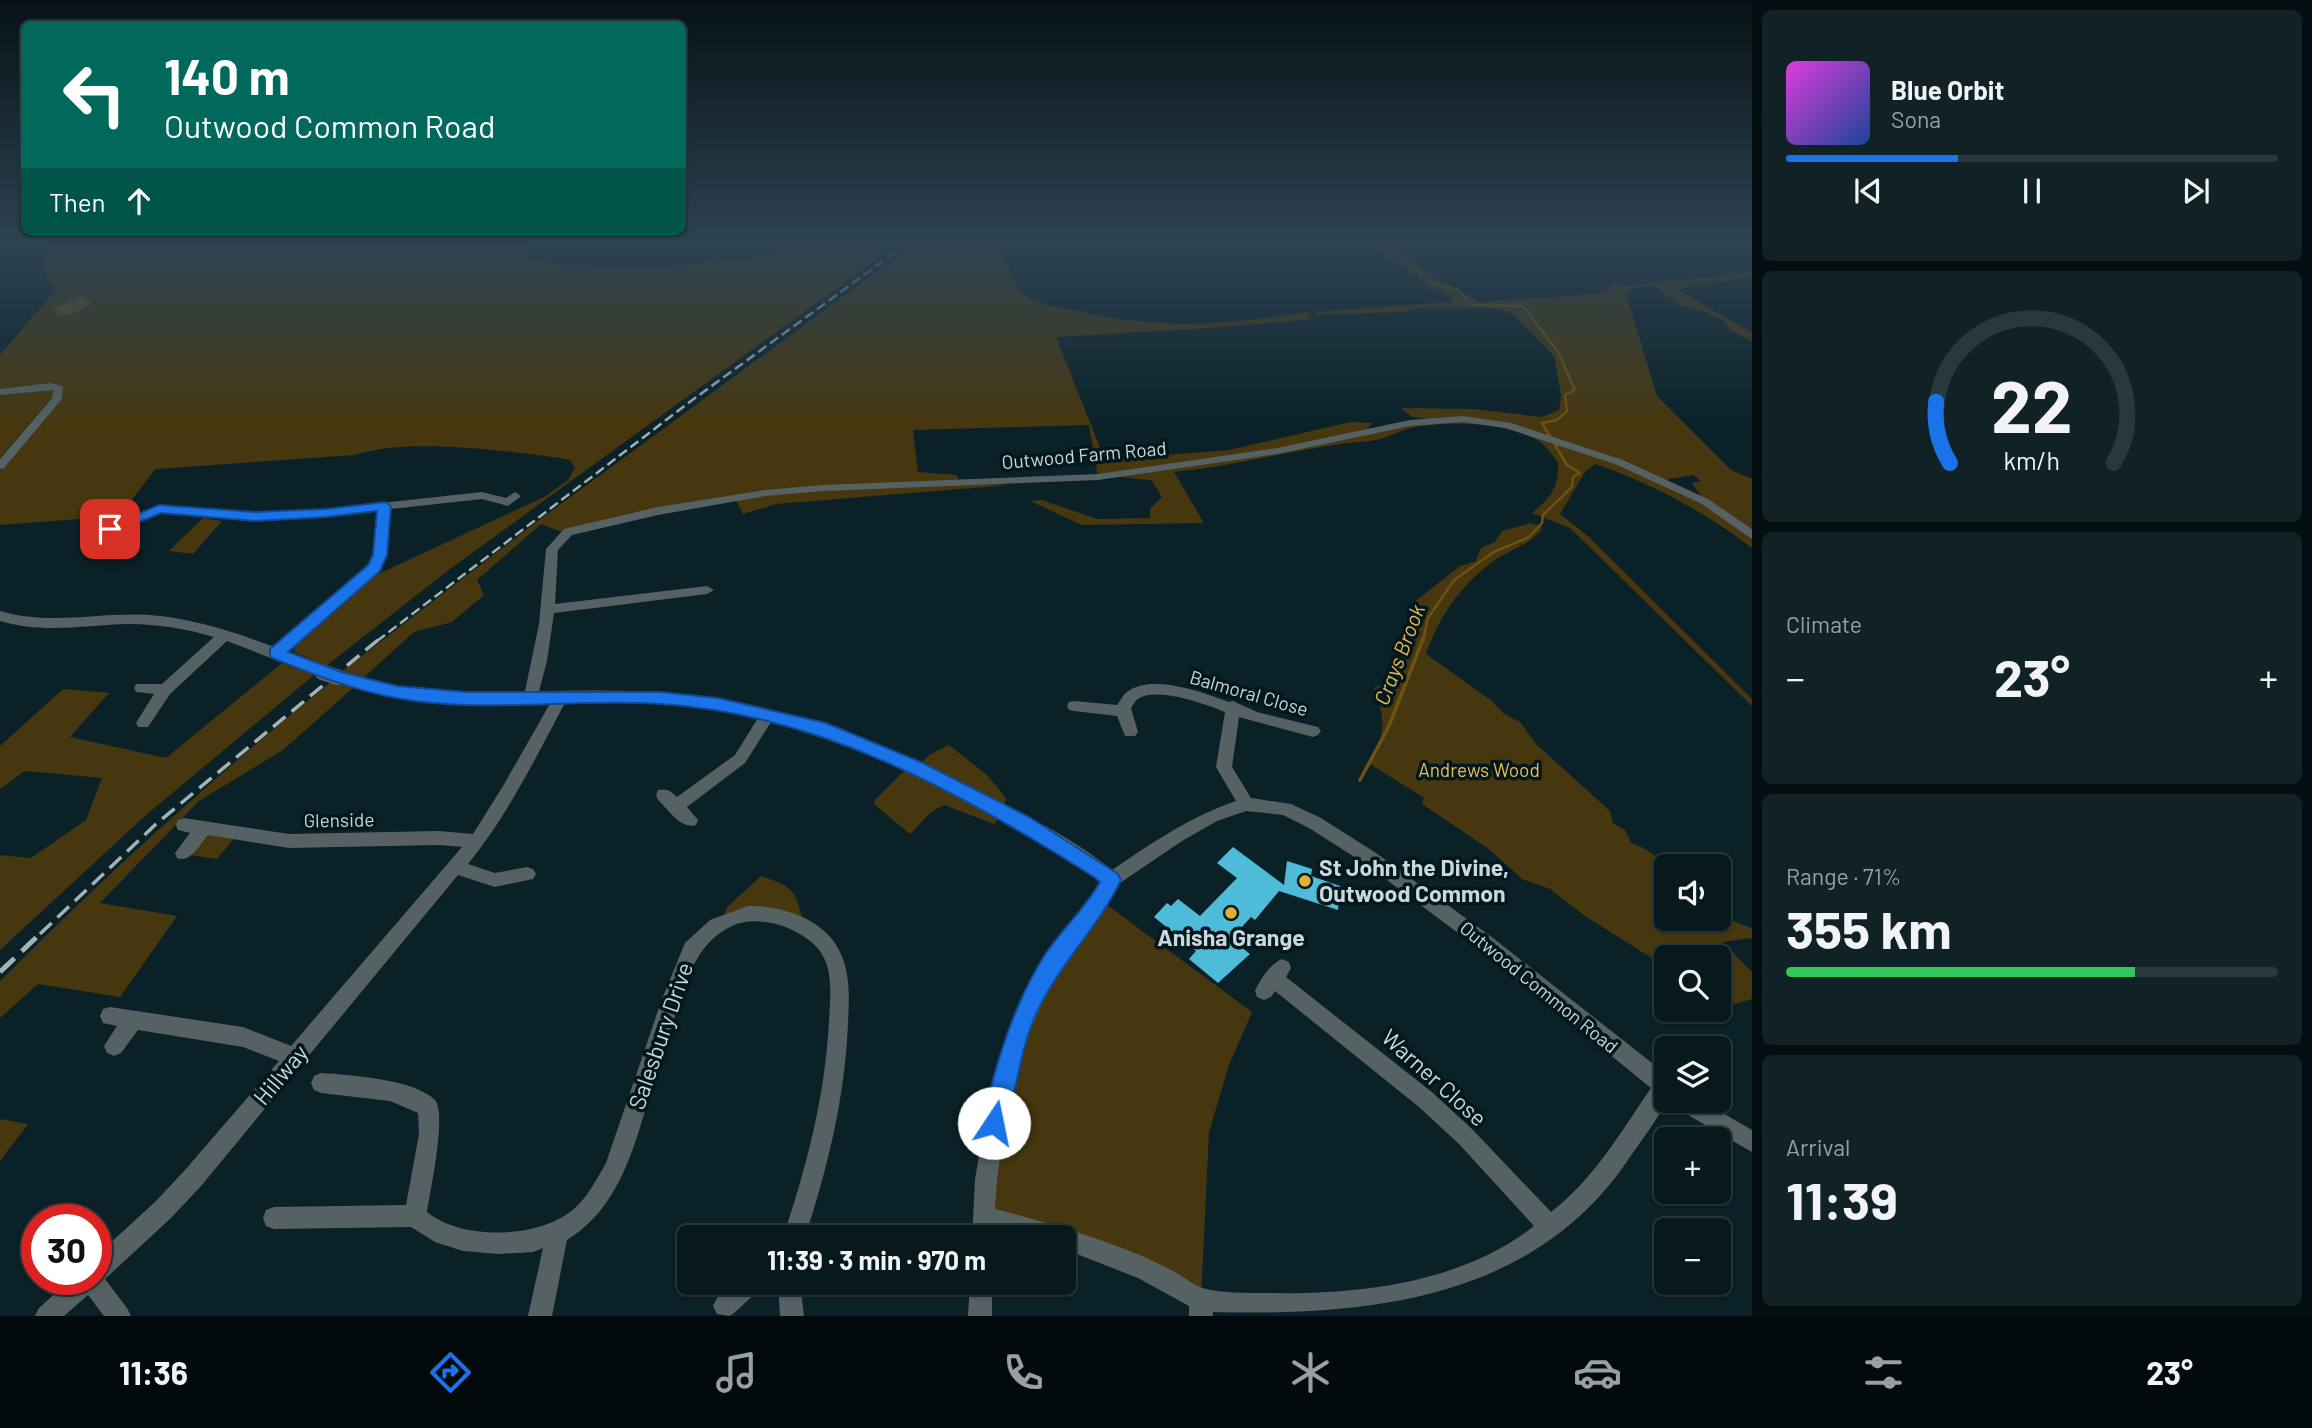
<!DOCTYPE html>
<meta charset="utf-8">
<style>
:root{--surface:#08191e;--page:#112227;--text:#f1f3f6;--muted:#98a0a4;--line:#29383c;--accent:#1a73e8}
body{margin:0;font-family:Barlow,sans-serif;background:var(--page);color:var(--text);height:100vh;display:flex;flex-direction:column;font-size:26px;white-space:nowrap}
*{box-sizing:border-box;margin:0}
p{font-size:23px;color:var(--muted)}
.icon{flex:none;width:38px;height:38px;fill:none;stroke:currentColor;stroke-width:2;stroke-linecap:round;stroke-linejoin:round}
.map{position:relative;flex:1;overflow:hidden}
.panel{display:flex;flex-direction:column;gap:10px;padding:10px;background:#040e10;width:560px}
.panel>*{flex:none}
.top-card{position:absolute;left:21px;top:21px;width:665px;height:214px;border-radius:10px;box-shadow:0 2px 5px #0004,0 0 0 2px var(--line);background:#00695c;color:#fff;overflow:hidden}
.controls{position:absolute;left:1654px;top:854px;display:grid;gap:14px}
.controls a{display:grid;place-items:center;width:77px;height:77px;border-radius:10px;background:var(--surface);box-shadow:0 2px 5px #0004,0 0 0 2px var(--line);font-size:35px}
.speed{position:absolute;left:21px;top:1204px;display:flex;gap:14px;font-size:35px;font-weight:700;text-align:center}
.speed>*{display:grid;place-content:center;width:91px;height:91px;border-radius:50%;background:var(--surface);box-shadow:0 2px 5px #0004,0 0 0 2px var(--line);line-height:1}
.speed .limit{border:10px solid #d22;background:#fff;color:#111}
.pin{position:absolute;display:grid;place-items:center;width:60px;height:60px;color:#fff;margin:-30px;border-radius:14px;box-shadow:0 4px 10px #0006}
.me{position:absolute;width:77px;margin:-38px;rotate:11deg;stroke-linejoin:round;filter:drop-shadow(0 0 5px #0008)}
.turn{display:flex;align-items:center;gap:24px;height:147px;padding:0 28px;font-size:32px}
.turn .icon{width:91px;height:91px;stroke-width:2.5}
.turn b{display:block;font-size:49px;line-height:60px}
.then{display:flex;align-items:center;height:66px;padding:0 28px;background:#0003;gap:14px;font-size:26px}
.big{font-size:52px;font-weight:700;line-height:1.1}
.panel .widget{flex:1;display:flex;flex-direction:column;justify-content:center;gap:10px;min-width:0;padding:0 24px;border-radius:10px;background:var(--page)}
.panel .dial{align-items:center;gap:0}
.dial svg{height:182px;overflow:visible;fill:none;stroke:var(--line);stroke-width:7;stroke-linecap:round;text-anchor:middle}
.dial text{fill:var(--text);stroke:none}
.song{display:flex;align-items:center;gap:21px}
.cover{width:84px;height:84px;border-radius:10px;background:linear-gradient(135deg,hsl(300 70% 55%),hsl(220 70% 35%))}
.played{height:7px;border-radius:4px;background:linear-gradient(90deg,var(--accent) 35%,var(--line) 35%)}
.keys{display:flex;justify-content:space-around;direction:ltr}
.heat{display:flex;justify-content:space-between;align-items:center;font-size:38px;direction:ltr}
.charge{height:10px;border-radius:5px;background:linear-gradient(90deg,#34c759 71%,var(--line) 0)}
.trip{position:absolute;left:677px;top:1225px;width:399px;height:70px;border-radius:10px;background:var(--surface);box-shadow:0 2px 5px #0004,0 0 0 2px var(--line);font-weight:700;line-height:70px;text-align:center}
.menu{display:flex;height:112px;justify-content:space-around;align-items:center;background:#030a0c;color:var(--muted)}
.menu .icon{width:49px;height:49px}
.menu .selected{color:var(--accent)}
.menu b{font-size:32px;color:var(--text)}
main{display:flex;flex:1;min-height:0}
.map>svg:first-child{display:block}
.green{fill:#47370f}
.water{fill:#6c5313}
.lines{fill:none;stroke-linecap:round;stroke-linejoin:round}
.stream-far1{stroke:#6c5313;stroke-width:2.5}
.stream{stroke:#6c5313;stroke-width:3.5}
.building{fill:#4ebbd8}
.minor{fill:#566164;fill-rule:evenodd}
.rail-far2{stroke:#a2b2b7;stroke-width:2.5;stroke-dasharray:10 4.5;stroke-linecap:butt}
.rail-far1{stroke:#a2b2b7;stroke-width:3.5;stroke-dasharray:16 8;stroke-linecap:butt}
.rail{stroke:#a2b2b7;stroke-width:5;stroke-dasharray:20 10;stroke-linecap:butt}
.minor-bridge{stroke:#566164;stroke-width:16}
.route{fill:#1a73e8;stroke:#114b97;stroke-width:2}
.poi-dot{fill:#dfb034;stroke:#02181e;stroke-width:2.5}
.labels{text-anchor:middle;stroke-width:7;stroke-linejoin:round;paint-order:stroke}
.street-label{font-size:19px;fill:#cad8dc;stroke:#02181e}
.park-label{font-size:19px;fill:#ecbf50;stroke:#02181e}
.water-label{font-size:21px;font-style:italic;fill:#e9bc4d;stroke:#02181e}
.near-poi-label{font-size:23px;font-weight:bold;fill:#cad8dc;stroke:#02181e;text-anchor:start}
.near-street-label{font-size:23px;fill:#cad8dc;stroke:#02181e}
</style>
<main>
<div class="map">
<svg width="1752" height="1316" viewBox="0 0 1752 1316">
<rect width="100%" height="100%" fill="#0a2128"/>
<g class="green">
<path d="M 82,243 L 528,243 L 529,258 L 570,266 L 651,269 L 768,255 L 779,243 L 899,243 L 450,569 L 326,666 L 294,652 L 295,646 L 372,577 L 544,497 L 568,480 L 575,468 L 570,460 L 560,458 C 504,451 409,437 355,455 L 155,469 L 120,516 L 0,525 L 0,470 L 63,398 L 55,394 L 0,458 L 0,395 L 31,390 L 0,392 L 0,355 L 56,290 L 44,272 L 42,247 Z"/>
<path d="M 916,243 L 1002,243 L 1000,249 C 1010,264 1010,284 1025,295 C 1041,307 1064,308 1082,312 C 1163,330 1226,325 1307,312 L 1313,319 L 1226,327 L 1056,337 L 1105,460 L 1229,450 L 1351,422 L 1373,423 L 1364,432 L 1429,419 L 1412,417 L 1401,408 L 1474,409 L 1542,417 L 1559,410 L 1561,395 L 1554,356 L 1513,314 L 1495,308 L 1418,308 L 1403,312 L 1317,315 L 1314,312 L 1452,302 L 1451,297 L 1429,287 L 1384,253 L 1381,248 L 1383,243 L 1399,243 L 1395,248 L 1440,280 L 1479,302 L 1597,294 L 1611,289 L 1610,284 L 1633,285 L 1752,272 L 1752,277 L 1676,288 L 1752,333 L 1752,341 L 1730,330 L 1725,322 L 1708,313 L 1681,305 L 1653,286 L 1634,288 L 1626,294 L 1657,396 L 1731,470 L 1752,479 L 1752,529 L 1701,496 L 1692,483 L 1701,481 L 1693,475 L 1664,480 L 1752,537 L 1752,548 C 1705,512 1651,483 1595,464 L 1585,472 L 1560,514 L 1589,537 L 1752,699 L 1752,706 L 1570,528 L 1532,513 C 1551,498 1559,487 1558,462 C 1553,456 1547,447 1540,442 C 1511,421 1443,421 1410,428 C 1396,432 1384,440 1369,441 C 1304,446 1240,466 1174,472 L 1204,523 L 1082,525 L 1030,501 L 1042,500 L 1097,519 L 1150,518 L 1150,509 L 1162,497 L 1151,480 C 1133,479 1115,475 1098,477 L 1089,425 L 913,430 L 918,472 L 957,475 L 959,483 L 1010,485 L 776,504 L 743,514 L 735,499 L 562,532 L 541,524 L 477,580 L 484,595 L 452,622 L 414,632 L 362,679 L 341,672 L 535,523 Z"/>
<path d="M 203,518 L 222,521 L 193,554 L 169,551 Z"/>
<path d="M 1531,523 L 1543,527 C 1532,544 1514,548 1498,558 C 1463,582 1440,614 1426,654 L 1492,701 L 1503,713 L 1520,722 L 1536,744 L 1610,811 L 1613,823 L 1625,830 L 1631,843 C 1672,856 1666,882 1666,919 L 1718,919 L 1719,916 L 1752,928 L 1752,938 L 1722,942 L 1752,972 L 1752,999 L 1735,1004 L 1719,995 L 1718,957 L 1666,957 L 1666,967 L 1585,916 L 1550,889 L 1522,879 L 1489,849 L 1422,804 L 1424,798 L 1370,764 C 1386,732 1386,722 1374,688 L 1390,681 L 1394,667 L 1403,663 L 1408,645 L 1418,633 L 1413,603 L 1460,566 L 1476,561 L 1481,548 L 1495,542 L 1502,531 Z"/>
<path d="M 282,663 L 314,675 L 146,815 L 0,950 L 0,855 L 31,858 L 86,820 L 102,778 L 25,771 L 0,789 L 0,746 L 63,689 L 109,693 L 70,737 L 166,758 Z"/>
<path d="M 333,680 L 353,688 L 283,750 L 199,801 L 100,903 L 177,916 L 120,997 L 38,984 L 0,1018 L 0,981 C 106,875 216,775 333,680 Z"/>
<path d="M 949,745 L 987,775 L 1006,798 L 1003,812 L 994,824 L 944,805 L 931,812 L 910,834 L 874,804 L 875,800 L 910,765 L 917,768 L 929,755 Z"/>
<path d="M 210,830 L 237,835 L 217,859 L 190,855 Z"/>
<path d="M 761,876 C 798,889 794,890 805,927 L 788,919 L 722,921 L 727,907 Z"/>
<path d="M 1099,899 L 1252,1012 L 1229,1065 L 1209,1132 L 1201,1299 L 1064,1237 L 983,1217 L 1027,1009 Z"/>
<path d="M 1,1119 L 28,1124 L 0,1161 L 0,1121 Z"/>
</g>
<path class="water" d="M 81,296 L 92,303 L 72,314 L 54,316 L 58,312 L 54,309 Z"/>
<g class="lines">
<path class="stream-far1" d="M 1389,243 L 1390,248 L 1434,284 L 1458,290 L 1471,305 L 1523,306 L 1558,352 L 1575,390 L 1565,395 L 1567,411 L 1557,420 L 1542,423 L 1567,465 L 1580,473 L 1573,477 L 1572,487 L 1543,515 L 1542,523 L 1529,537 L 1494,552 L 1454,580 L 1428,618 L 1423,641"/>
<path class="stream" d="M 1360,780 L 1389,726 L 1423,639"/>
</g>
<path class="building" d="M 1233,847 L 1284,885 L 1287,861 L 1312,869 L 1311,876 L 1340,886 L 1338,910 L 1279,891 L 1255,920 L 1251,917 L 1231,939 L 1250,954 L 1218,983 L 1189,959 L 1196,951 L 1154,917 L 1167,903 L 1171,906 L 1178,899 L 1200,916 L 1237,878 L 1217,863 Z"/>
<g class="lines">
<g class="minor">
<path d="M 50,383 L 63,386 L 62,399 L 4,468 L 0,469 L 0,459 L 52,398 L 54,390 L 0,395 L 0,389 Z"/>
<path d="M 1463,416 L 1511,423 L 1623,460 L 1708,499 L 1752,529 L 1752,539 L 1700,503 L 1615,464 L 1505,428 L 1463,422 L 1410,426 L 1277,454 L 1098,480 L 823,491 L 765,496 L 658,515 L 572,535 L 558,550 L 555,604 L 707,586 L 714,590 L 707,594 L 554,613 L 547,661 L 539,691 C 616,690 698,689 772,710 C 840,729 905,757 969,788 C 1019,812 1069,835 1112,870 C 1152,843 1189,817 1236,801 L 1216,767 L 1225,712 C 1206,704 1156,686 1138,699 C 1135,701 1133,705 1131,708 L 1138,732 L 1135,736 L 1125,736 L 1117,716 L 1074,711 L 1069,710 L 1067,706 L 1069,702 L 1074,701 L 1117,705 C 1120,701 1123,695 1127,692 C 1152,673 1204,693 1229,702 L 1233,701 L 1257,712 L 1318,727 L 1321,731 L 1318,735 L 1313,737 L 1239,717 L 1232,767 L 1251,798 L 1291,804 L 1321,818 L 1376,853 L 1493,938 L 1666,1074 C 1666,1082 1668,1094 1666,1101 C 1663,1112 1634,1151 1626,1163 C 1531,1300 1368,1316 1213,1312 L 1213,1316 L 1189,1316 L 1189,1306 L 1138,1278 L 1064,1249 L 1064,1237 L 1019,1237 L 994,1231 L 994,1237 L 972,1237 L 975,1180 L 988,1100 L 999,1058 L 1038,968 L 1093,897 L 1101,882 C 1057,845 1005,820 954,795 C 895,766 835,737 771,722 L 745,763 L 687,807 L 698,820 L 696,825 C 681,830 668,809 658,800 L 656,795 L 658,790 C 667,788 671,791 677,797 L 735,755 L 758,718 C 695,704 630,700 566,701 C 536,757 508,815 468,864 L 495,873 L 527,867 L 533,869 L 536,874 L 533,879 L 495,887 L 458,875 L 201,1186 L 171,1218 L 105,1279 L 127,1308 L 131,1316 L 104,1316 L 88,1295 L 64,1316 L 35,1316 L 39,1308 L 71,1279 L 96,1279 L 96,1256 L 155,1202 L 185,1170 L 279,1061 L 243,1047 L 138,1030 L 121,1053 L 114,1056 L 107,1053 L 104,1046 L 117,1026 L 103,1023 L 100,1016 L 103,1009 L 110,1007 L 243,1027 L 291,1046 L 462,847 L 439,845 L 289,848 L 208,835 C 199,845 191,863 177,858 L 175,853 L 190,833 L 178,830 L 176,825 L 178,820 L 184,818 L 289,834 L 439,831 L 473,834 L 503,786 L 551,702 L 461,702 L 397,698 L 332,681 L 330,677 L 332,673 L 337,672 L 397,688 L 461,692 L 525,691 L 539,624 L 546,549 L 564,529 L 658,507 L 765,490 L 823,485 L 1098,474 L 1277,448 L 1410,420 ZM 1246,811 L 1283,815 L 1309,828 L 1364,863 L 1481,950 L 1651,1088 C 1621,1132 1594,1179 1551,1212 L 1473,1130 L 1433,1093 L 1286,977 L 1291,968 L 1289,962 L 1282,959 C 1270,964 1260,980 1255,991 L 1257,997 L 1264,1000 L 1271,997 L 1275,991 L 1419,1107 L 1459,1144 L 1534,1226 C 1460,1284 1357,1295 1266,1293 C 1248,1293 1219,1293 1203,1288 C 1193,1285 1184,1277 1175,1272 C 1164,1266 1153,1261 1142,1256 C 1094,1236 1046,1222 995,1209 L 997,1180 L 1008,1100 L 1019,1058 L 1052,980 L 1105,907 L 1117,885 L 1182,841 L 1217,821 Z"/>
<path d="M 482,492 L 506,498 L 515,492 L 521,496 L 508,506 L 482,499 L 391,509 L 386,555 L 379,571 L 286,652 L 327,668 L 329,672 L 327,676 L 317,676 L 227,641 L 170,694 L 148,727 L 138,727 L 136,723 L 154,694 L 136,692 L 134,688 L 136,684 L 162,684 L 214,637 C 187,629 158,624 129,624 C 85,625 43,634 0,621 L 0,611 C 52,626 97,612 149,615 C 192,618 234,632 274,647 L 369,566 L 374,555 L 379,510 L 326,517 L 255,520 L 160,513 L 106,535 L 106,550 L 100,554 L 94,550 L 96,530 L 159,505 L 255,512 L 326,509 Z"/>
<path d="M 748,906 C 781,905 824,919 839,950 C 851,973 849,999 848,1023 C 845,1097 828,1167 805,1237 L 783,1237 C 807,1166 825,1096 829,1021 C 830,1001 833,976 824,958 C 818,944 802,934 788,928 C 771,921 749,918 732,926 C 698,942 689,974 678,1007 C 669,1033 660,1060 652,1087 C 635,1144 621,1207 567,1240 L 552,1316 L 528,1316 L 543,1248 L 533,1252 L 498,1254 L 463,1251 L 435,1242 L 411,1227 L 274,1229 L 266,1226 L 263,1218 L 266,1210 L 274,1207 L 406,1205 L 419,1134 L 418,1113 L 390,1101 L 321,1093 L 314,1090 L 311,1083 L 314,1076 L 321,1073 C 349,1075 415,1079 435,1100 C 447,1114 430,1192 427,1212 C 462,1241 541,1239 575,1208 C 588,1196 597,1179 606,1163 L 662,999 L 685,943 L 710,920 Z"/>
<path d="M 1673,1101 L 1702,1101 L 1752,1130 L 1752,1152 L 1676,1108 Z"/>
<path d="M 733,1283 L 761,1283 L 758,1291 L 733,1314 L 729,1316 L 717,1314 L 713,1306 L 717,1298 Z"/>
<path d="M 778,1283 L 800,1283 L 804,1316 L 780,1316 Z"/>
<path d="M 970,1283 L 992,1283 L 992,1316 L 968,1316 Z"/>
</g>
<path class="rail-far2" d="M 377,641 L 691,401 L 908,243"/>
<path class="rail-far1" d="M 40,934 L 156,824 L 379,639"/>
<path class="rail" d="M 0,972 L 42,932"/>
<path class="minor-bridge" d="M 322,672 L 337,677"/>
</g>
<linearGradient id="sky" x2="0" y2="1"><stop stop-color="#061216"/><stop offset="0.57" stop-color="#2d4353"/><stop offset="1" stop-color="#2d4353" stop-opacity="0"/></linearGradient>
<rect width="1752" height="428" fill="url(#sky)"/>
<path class="route" d="M 385,502 L 391,506 L 387,555 L 380,571 L 288,652 L 341,672 L 397,686 L 467,692 L 660,692 L 718,698 L 826,723 L 923,763 L 1029,817 L 1118,874 L 1121,880 C 1098,928 1060,963 1037,1012 C 1019,1050 1018,1093 1002,1131 L 994,1135 L 986,1131 L 982,1123 C 996,1064 1012,1008 1044,956 C 1061,930 1085,909 1100,882 L 1094,877 C 962,793 820,714 661,704 C 573,698 483,714 396,698 C 352,690 311,673 270,657 L 270,649 L 368,565 L 373,555 L 377,511 L 326,517 L 255,521 L 161,513 L 115,532 L 103,529 L 159,505 L 255,512 L 326,509 Z"/>
<g class="poi-dot">
<circle cx="1305" cy="881" r="7"/>
<circle cx="1231" cy="913" r="7"/>
</g>
<g class="labels">
<g class="street-label">
<text transform="translate(1084 455) rotate(-5)" y="7">Outwood Farm Road</text>
<text transform="translate(1249 693) rotate(16)" y="7">Balmoral Close</text>
<text transform="translate(339 820) rotate(-1)" y="7">Glenside</text>
<text transform="translate(1539 987) rotate(39)" y="7">Outwood Common Road</text>
</g>
<g class="park-label">
<text x="1479" y="777">Andrews Wood</text>
</g>
<g class="water-label">
<text transform="translate(1400 655) rotate(-69)" y="7">Crays Brook</text>
</g>
<g class="near-poi-label">
<text x="1319" y="876">St John the Divine,<tspan x="1319" dy="26">Outwood Common</tspan></text>
<text x="1231" y="946" text-anchor="middle">Anisha Grange</text>
</g>
<g class="near-street-label">
<text transform="translate(661 1036) rotate(-71)" y="8">Salesbury Drive</text>
<text transform="translate(281 1075) rotate(-50)" y="8">Hillway</text>
<text transform="translate(1434 1078) rotate(42)" y="8">Warner Close</text>
</g>
</g>
</svg>
<div class="controls">
<a><svg class="icon" aria-label="sound" viewBox="0 0 24 24"><path d="M4 9h4l5-4v14l-5-4H4zM17 9q2 3 0 6"/></svg></a>
<a><svg class="icon" aria-label="search" viewBox="0 0 24 24"><circle cx="10" cy="10" r="6"/><path d="M15 15l6 6"/></svg></a>
<a><svg class="icon" aria-label="layers" viewBox="0 0 24 24"><path d="M12 4l9 5-9 5-9-5zM3 14l9 5 9-5"/></svg></a>
<a>+</a>
<a>−</a>
</div>
<div class="speed"><div class="limit">30</div></div>
<div class="pin" style="left:110px;top:529px;background:#d93025"><svg class="icon" aria-label="arrive" viewBox="0 0 24 24"><path d="M6 21V4h12l-3 4 3 4H6"/></svg></div>
<svg class="me" style="left:994px;top:1123px" viewBox="-20 -20 40 40"><circle r="19" fill="#fff"/><path d="M0-13L10 11 0 6-10 11z" fill="#1a73e8"/></svg>
<div class="trip">11:39 · 3 min · 970 m</div>
<div class="top-card">
<div class="turn"><svg class="icon" aria-label="left" viewBox="0 0 24 24"><path d="M17 20v-9H6M10 6l-5 5 5 5"/></svg><div><b>140 m</b>Outwood Common Road</div></div>
<div class="then">Then<svg class="icon" aria-label="ahead" viewBox="0 0 24 24"><path d="M12 20V5M6 11l6-6 6 6"/></svg></div>
</div>
</div>
<section class="panel">
<div class="widget">
<div class="song"><i class="cover"></i><div><b>Blue Orbit</b><p>Sona</p></div></div>
<div class="played"></div>
<div class="keys"><svg class="icon" aria-label="previous" viewBox="0 0 24 24"><path d="M18 5L8 12l10 7zM5 5v14"/></svg><svg class="icon" aria-label="pause" viewBox="0 0 24 24"><path d="M8 5v14M16 5v14"/></svg><svg class="icon" aria-label="next" viewBox="0 0 24 24"><path d="M6 5l10 7-10 7zM19 5v14"/></svg></div>
</div>
<div class="widget dial"><svg viewBox="0 0 100 80">
<path d="M14 69A42 42 0 1 1 86 69"/>
<path d="M14 69A42 42 0 0 1 8 42" stroke="#1a73e8"/>
<text x="50" y="56" font-size="32" font-weight="700">22</text>
<text x="50" y="72" font-size="11">km/h</text>
</svg></div>
<div class="widget"><p>Climate</p>
<div class="heat"><a>−</a><b class="big">23°</b><a>+</a></div>
</div>
<div class="widget"><p>Range · 71%</p><b class="big">355 km</b><div class="charge"></div></div>
<div class="widget"><p>Arrival</p><b class="big">11:39</b></div>
</section>
</main>
<nav class="menu">
<b>11:36</b>
<svg class="icon selected" aria-label="directions" viewBox="0 0 24 24"><path d="M12 3l9 9-9 9-9-9zM9 14v-3h6M13 9l2 2-2 2"/></svg>
<svg class="icon" aria-label="music" viewBox="0 0 24 24"><path d="M9 18V5l10-2v13"/><circle cx="6" cy="18" r="3"/><circle cx="16" cy="16" r="3"/></svg>
<svg class="icon" aria-label="phone" viewBox="0 0 24 24"><path d="M5 4h4l2 5-3 2q2 4 5 5l2-3 5 2v4C11 20 4 13 5 4z"/></svg>
<svg class="icon" aria-label="climate" viewBox="0 0 24 24"><path d="M12 3v18M4 7l16 10M4 17L20 7"/></svg>
<svg class="icon" aria-label="car" viewBox="0 0 24 24"><path d="M5 17H2v-5l4-1 3-4h7l3 4 3 1v5h-3M9 17h6M6 11h13"/><circle cx="7" cy="17" r="2"/><circle cx="17" cy="17" r="2"/></svg>
<svg class="icon" aria-label="filters" viewBox="0 0 24 24"><path d="M4 7h16M4 17h16"/><circle cx="9" cy="7" r="2"/><circle cx="15" cy="17" r="2"/></svg>
<b>23°</b>
</nav>
